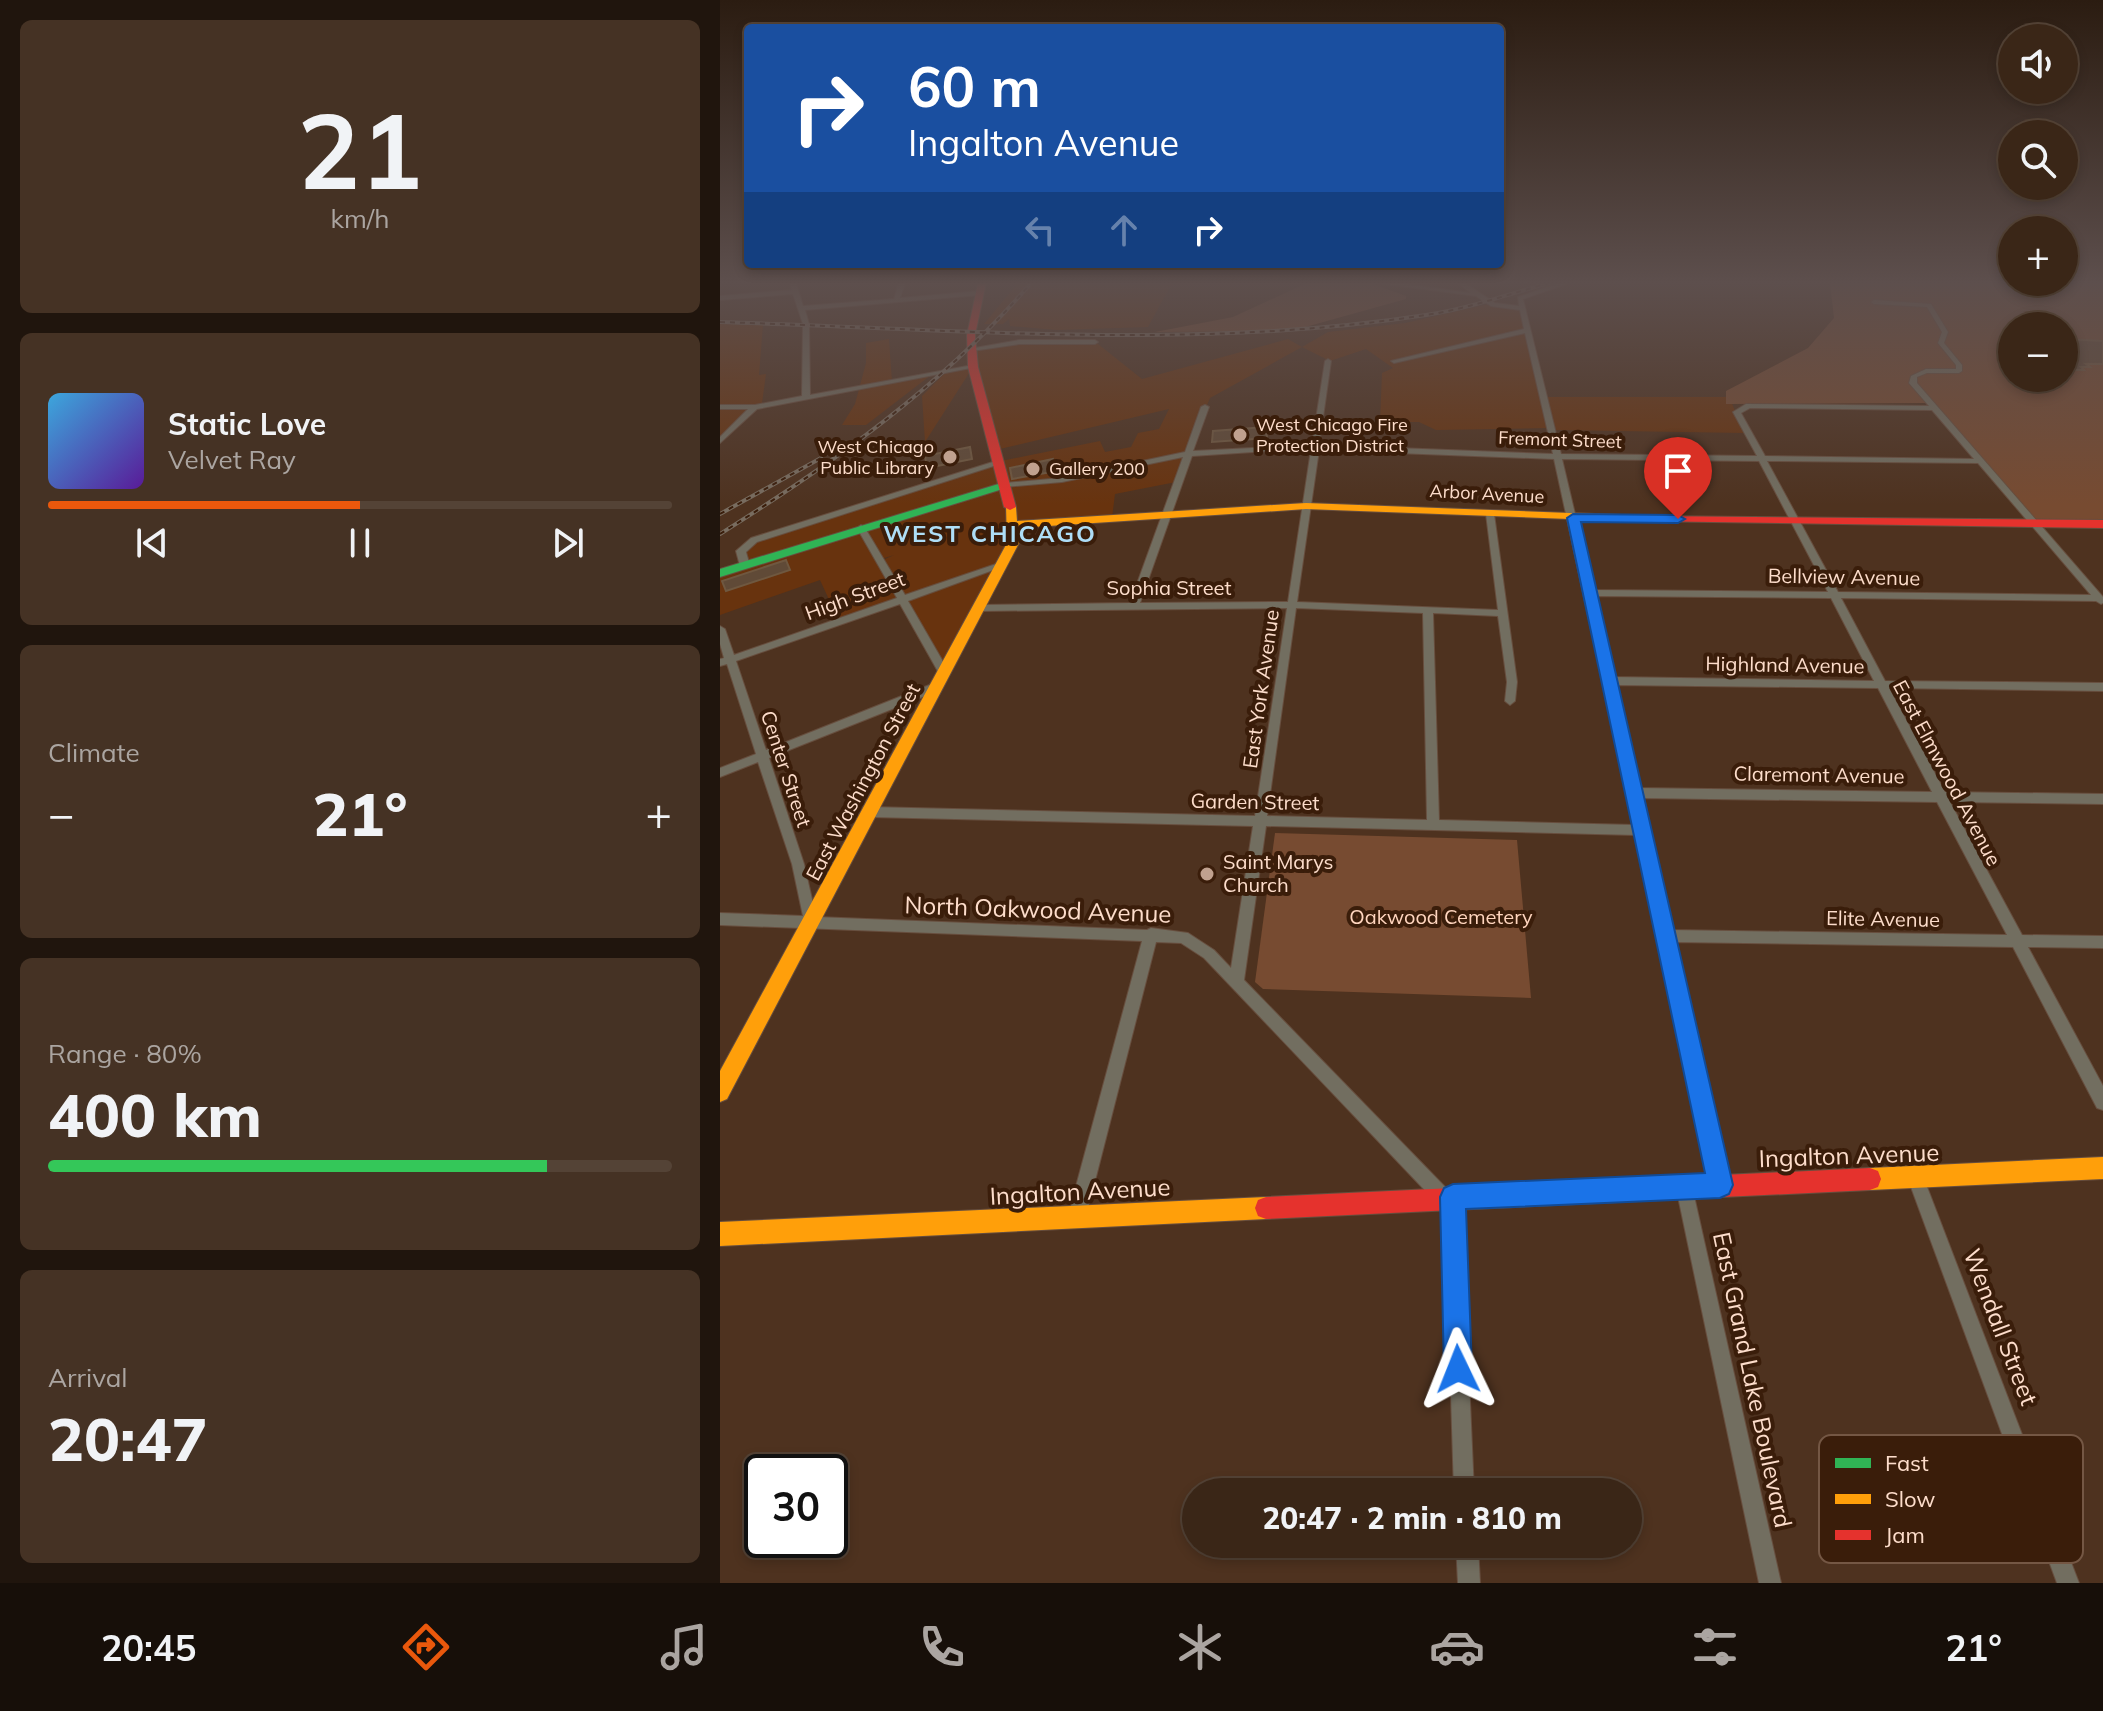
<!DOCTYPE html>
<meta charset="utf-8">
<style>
:root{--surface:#3a2617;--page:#453224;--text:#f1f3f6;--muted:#aba5a1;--line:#544336;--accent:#ea580c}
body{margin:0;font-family:Mulish,sans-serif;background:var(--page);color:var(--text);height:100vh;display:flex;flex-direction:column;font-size:30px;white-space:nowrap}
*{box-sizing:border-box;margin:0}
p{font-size:26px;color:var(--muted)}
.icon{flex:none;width:44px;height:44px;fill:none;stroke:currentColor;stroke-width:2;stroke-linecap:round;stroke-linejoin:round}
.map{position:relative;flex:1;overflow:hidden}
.drawer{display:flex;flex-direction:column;gap:20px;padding:20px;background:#20150d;width:720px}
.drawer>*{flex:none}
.guide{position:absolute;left:24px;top:24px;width:760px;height:244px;border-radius:8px;box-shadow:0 4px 12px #0003,0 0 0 2px var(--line);background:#1a4fa0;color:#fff;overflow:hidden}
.fabs{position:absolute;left:1278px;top:24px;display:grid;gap:16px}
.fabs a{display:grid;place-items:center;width:80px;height:80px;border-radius:50%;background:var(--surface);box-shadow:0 4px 12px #0003,0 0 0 2px var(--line);font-size:40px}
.speed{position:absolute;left:24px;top:1454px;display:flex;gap:16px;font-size:40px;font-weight:700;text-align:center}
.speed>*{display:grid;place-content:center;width:104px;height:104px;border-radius:50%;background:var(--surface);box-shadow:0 4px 12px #0003,0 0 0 2px var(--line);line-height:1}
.speed .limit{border:4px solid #111;border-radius:12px;background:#fff;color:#111}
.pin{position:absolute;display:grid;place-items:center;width:68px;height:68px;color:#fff;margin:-82px -34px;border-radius:50% 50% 50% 0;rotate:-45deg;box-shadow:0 0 8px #0007}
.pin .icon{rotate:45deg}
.me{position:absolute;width:88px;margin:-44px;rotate:358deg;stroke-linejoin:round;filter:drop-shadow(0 0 6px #0008)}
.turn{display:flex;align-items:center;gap:28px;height:168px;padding:0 32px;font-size:36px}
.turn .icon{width:104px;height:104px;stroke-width:2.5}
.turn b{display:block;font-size:56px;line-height:68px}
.lanes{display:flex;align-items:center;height:76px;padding:0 32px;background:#0003;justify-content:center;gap:40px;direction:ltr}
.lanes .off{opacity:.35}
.big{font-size:60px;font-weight:800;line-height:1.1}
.drawer .card{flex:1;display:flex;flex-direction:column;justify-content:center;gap:12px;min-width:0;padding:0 28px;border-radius:12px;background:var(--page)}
.drawer .dial{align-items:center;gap:0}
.dial b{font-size:104px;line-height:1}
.song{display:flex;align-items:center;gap:24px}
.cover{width:96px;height:96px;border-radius:12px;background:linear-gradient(135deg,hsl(200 70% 55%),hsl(270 70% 35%))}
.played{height:8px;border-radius:4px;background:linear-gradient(90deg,var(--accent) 50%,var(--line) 50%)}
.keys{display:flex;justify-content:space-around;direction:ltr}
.heat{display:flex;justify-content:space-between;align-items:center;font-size:44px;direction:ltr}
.charge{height:12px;border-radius:6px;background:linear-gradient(90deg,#34c759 80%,var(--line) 0)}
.trip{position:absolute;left:462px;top:1478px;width:460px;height:80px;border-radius:40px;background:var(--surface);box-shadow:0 4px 12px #0003,0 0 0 2px var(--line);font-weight:800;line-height:80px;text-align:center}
.menu{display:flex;height:128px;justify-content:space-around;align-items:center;background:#170f09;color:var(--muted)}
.menu .icon{width:56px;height:56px}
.menu .on{color:var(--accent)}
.menu b{font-size:36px;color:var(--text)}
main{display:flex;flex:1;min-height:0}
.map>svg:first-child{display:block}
.built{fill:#68330e}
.green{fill:#774b31;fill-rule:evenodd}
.building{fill:#604a37;stroke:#6f5840;stroke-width:2}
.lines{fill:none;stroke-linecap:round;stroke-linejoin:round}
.street-casing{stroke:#674e3e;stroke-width:2}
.fast-casing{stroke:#674e3e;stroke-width:2}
.slow-casing{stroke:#674e3e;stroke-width:2}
.jam-casing{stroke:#674e3e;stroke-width:2}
.street{fill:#726e60;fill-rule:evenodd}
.fast{fill:#30b455;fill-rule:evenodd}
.slow{fill:#ff9f0a;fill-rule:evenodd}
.jam{fill:#e5322d;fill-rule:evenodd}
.rail-casing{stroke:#786c5f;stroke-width:4}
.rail{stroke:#3a1d0a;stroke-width:2;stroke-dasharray:5;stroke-linecap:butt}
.route{fill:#1a73e8;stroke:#114b97;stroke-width:2}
.poi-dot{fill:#c0a18f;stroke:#3a1d0a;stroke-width:3}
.labels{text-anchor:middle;stroke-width:8;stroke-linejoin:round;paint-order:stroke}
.far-poi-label{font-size:18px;fill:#fdddcb;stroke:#3a1d0a;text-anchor:start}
.far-street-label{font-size:18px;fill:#fdddcb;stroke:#3a1d0a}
.street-label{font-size:20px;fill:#fdddcb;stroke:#3a1d0a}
.poi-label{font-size:20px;fill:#fdddcb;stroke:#3a1d0a;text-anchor:start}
.park-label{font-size:20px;fill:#ffd5be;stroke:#3a1d0a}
.far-district-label{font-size:24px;font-weight:bold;letter-spacing:2px;fill:#aedef7;stroke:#3a1d0a}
.near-street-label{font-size:24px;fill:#fdddcb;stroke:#3a1d0a}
.key{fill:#3a1d0a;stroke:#745744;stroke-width:2}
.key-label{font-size:22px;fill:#fdddcb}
</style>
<main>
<section class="drawer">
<div class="card dial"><b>21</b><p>km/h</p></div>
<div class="card">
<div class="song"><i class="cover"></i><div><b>Static Love</b><p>Velvet Ray</p></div></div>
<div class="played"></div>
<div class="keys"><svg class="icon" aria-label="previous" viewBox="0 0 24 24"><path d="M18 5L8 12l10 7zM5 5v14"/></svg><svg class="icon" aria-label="pause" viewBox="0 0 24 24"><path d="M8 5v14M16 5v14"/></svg><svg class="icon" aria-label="next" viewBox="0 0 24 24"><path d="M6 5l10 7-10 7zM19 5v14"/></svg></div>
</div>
<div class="card"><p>Climate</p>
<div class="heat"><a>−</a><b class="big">21°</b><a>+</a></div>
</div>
<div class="card"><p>Range · 80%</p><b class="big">400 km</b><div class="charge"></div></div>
<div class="card"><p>Arrival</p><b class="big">20:47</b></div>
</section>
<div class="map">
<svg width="1383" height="1583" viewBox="0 0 1383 1583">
<rect width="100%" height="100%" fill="#4e321f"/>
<g class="built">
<path d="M 298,283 L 452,283 L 428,327 L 337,330 L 290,326 L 289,319 L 283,324 L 264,324 Z"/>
<path d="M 769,304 L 801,309 L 828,428 L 716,430 L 699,422 L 660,422 L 662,373 L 673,368 L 646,349 L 610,361 L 582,347 L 490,398 L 466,453 L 287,486 L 281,461 L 380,441 L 385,452 L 411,447 L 418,433 L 439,429 L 449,409 L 280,449 L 254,350 L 298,343 L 378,344 L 422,379 L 568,339 L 582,347 L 608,332 L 685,323 Z"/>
<path d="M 0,324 L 43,325 L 39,375 L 46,374 L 42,403 L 0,438 Z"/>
<path d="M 169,339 L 172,382 L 211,375 L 146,425 L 122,425 L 135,404 L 146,363 L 146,343 Z"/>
<path d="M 253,367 L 205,442 L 202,396 L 227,371 Z"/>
<path d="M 824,397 L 1009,397 L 1025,433 L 835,430 Z"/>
<path d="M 466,455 L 456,482 L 395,494 L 392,518 L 296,523 L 288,488 Z"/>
<path d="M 280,464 L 292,528 L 280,564 L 182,596 L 163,560 L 174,555 L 158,560 L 178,598 L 118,619 L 100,580 L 0,615 L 0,573 L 25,566 L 21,551 L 27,543 Z"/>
<path d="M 279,567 L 224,667 L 185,598 Z"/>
</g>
<g class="green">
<path d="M 587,283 L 650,283 L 686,296 L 686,299 L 571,331 L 435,332 L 513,317 Z"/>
<path d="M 1110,283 L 1383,283 L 1383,524 L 1313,523 L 1211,403 L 1006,404 L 1006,391 L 1088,348 L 1114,318 ZM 1292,326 L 1344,326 L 1344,378 L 1292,378 Z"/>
<path d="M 555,833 L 797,840 L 811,998 L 543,989 L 535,982 Z"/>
</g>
<g class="building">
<path d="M 1344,339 L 1383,341 L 1383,364 L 1366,364 L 1370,367 L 1361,367 L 1364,370 L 1344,370 Z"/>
<path d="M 546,427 L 547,438 L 492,442 L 493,431 Z"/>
<path d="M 250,447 L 252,459 L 207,468 L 205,456 Z"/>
<path d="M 333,459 L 337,471 L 292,479 L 290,468 Z"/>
<path d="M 66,560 L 70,570 L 6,591 L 2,581 Z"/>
</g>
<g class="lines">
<g class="street-casing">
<g id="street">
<path d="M 70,283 L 76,283 L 83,306 L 174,299 L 179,283 L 185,283 L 180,298 L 260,291 L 263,293 L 260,295 L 85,310 L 89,324 L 90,395 L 253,365 L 256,367 L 37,409 L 0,443 L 0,437 L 28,409 L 0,409 L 0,405 L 35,405 L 82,396 L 83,324 L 73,294 L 0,300 L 0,296 L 72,290 Z"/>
<path d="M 658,283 L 677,283 L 751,293 L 738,283 L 745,283 L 775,303 L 799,306 L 798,297 L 839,283 L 849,283 L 803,299 L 841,454 L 1037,456 L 1013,412 L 1026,404 L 1209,406 L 1189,383 L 1191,376 L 1206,369 L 1236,369 L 1236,365 L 1218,343 L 1222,332 L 1207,307 L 1154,304 L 1151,302 L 1154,300 L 1211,304 L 1228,332 L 1224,343 L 1242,365 L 1242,371 L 1239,373 L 1207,373 L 1197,377 L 1197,383 L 1383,597 L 1383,603 L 1381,604 L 1376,601 L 1121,598 L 1165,681 L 1383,683 L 1383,691 L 1169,688 L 1225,792 L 1383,794 L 1383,804 L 1230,802 L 1302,935 L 1383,936 L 1383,948 L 1308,947 L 1383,1086 L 1383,1110 L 1377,1108 L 1293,947 L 953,942 L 1008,1185 L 1006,1191 L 1000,1193 L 994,1191 L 992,1185 L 936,936 L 916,835 L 546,826 L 524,980 L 728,1190 L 733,1189 L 739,1191 L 741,1197 L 754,1492 L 734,1492 L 725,1205 L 717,1203 L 484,958 L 461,943 L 436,942 L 366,1216 L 363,1222 L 357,1225 L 351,1222 L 348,1216 L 422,941 L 0,925 L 0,913 L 83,916 L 72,864 L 38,762 L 0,777 L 0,768 L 36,754 L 7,664 L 0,666 L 0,659 L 4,658 L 0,644 L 0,626 L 5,629 L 14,655 L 177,598 L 137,528 L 141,525 L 145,528 L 185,595 L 279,563 L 282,562 L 287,565 L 188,601 L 229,672 L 228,675 L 220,675 L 180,604 L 16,661 L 46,750 L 212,684 L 216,683 L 221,687 L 220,690 L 49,758 L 84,864 L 96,917 L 427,930 L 431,928 L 468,933 L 494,950 L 511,968 L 533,826 L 150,817 L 146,815 L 144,812 L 146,809 L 150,807 L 535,816 L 567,608 L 259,611 L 254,608 L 259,605 L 410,603 L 463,457 L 342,482 L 285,487 L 281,485 L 285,483 L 342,478 L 465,452 L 481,407 L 485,405 L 489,407 L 473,451 L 592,445 L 605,361 L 608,359 L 611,361 L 599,445 L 833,454 L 805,333 L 674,363 L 671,361 L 804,329 L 800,310 L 771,306 L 756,296 ZM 1030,408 L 1212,410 L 1254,459 L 1045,456 L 1021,413 ZM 578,449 L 591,450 L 568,602 L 420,603 L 472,456 ZM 599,450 L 834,459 L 906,790 L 905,793 L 908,797 L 914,825 L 719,820 L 713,613 L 778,616 L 787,682 L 785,701 L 790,705 L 795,701 L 797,682 L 774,514 L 770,511 L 766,514 L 778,610 L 577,602 ZM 842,459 L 1039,461 L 1108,592 L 873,590 ZM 1047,461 L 1258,463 L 1371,595 L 1118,592 ZM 874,596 L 1111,598 L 1154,681 L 893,677 ZM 576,608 L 703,613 L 707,820 L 547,816 ZM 894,685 L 1158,688 L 1212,792 L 918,788 ZM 920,798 L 1217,802 L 1287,935 L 950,930 Z"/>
<path d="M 299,340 L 375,340 L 378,342 L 375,344 L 299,344 L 252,351 L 249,349 Z"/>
<path d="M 276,461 L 283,463 L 37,542 L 26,552 L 30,566 L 28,568 L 22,568 L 20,566 L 16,551 L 31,538 Z"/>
<path d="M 1196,1171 L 1202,1173 L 1204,1179 L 1359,1583 L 1337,1583 L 1188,1179 L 1190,1173 Z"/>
<path d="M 964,1179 L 970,1181 L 972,1187 L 1061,1583 L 1039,1583 L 956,1187 L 958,1181 Z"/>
<path d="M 736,1544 L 758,1544 L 760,1583 L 738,1583 Z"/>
</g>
</g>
<g class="fast-casing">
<path id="fast" d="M 285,482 L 291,485 L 289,487 L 0,577 L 0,569 Z"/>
</g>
<g class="slow-casing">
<g id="slow">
<path d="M 586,503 L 928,516 L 934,519 L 928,522 L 586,509 L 298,528 L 299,543 L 7,1099 L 0,1102 L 0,1071 L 287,543 L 286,505 L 296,507 L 297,521 Z"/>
<path d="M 1383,1157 L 1383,1179 L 1150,1190 L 1142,1187 L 1139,1179 L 1142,1171 L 1150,1168 Z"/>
<path d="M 546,1197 L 554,1200 L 557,1208 L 554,1216 L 546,1219 L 0,1246 L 0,1222 Z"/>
</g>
</g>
<g class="jam-casing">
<g id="jam">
<path d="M 258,283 L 266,283 L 255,335 L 258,367 L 296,507 L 290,510 L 284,507 L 248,367 L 247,335 Z"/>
<path d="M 928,516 L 1383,520 L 1383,528 L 924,521 L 922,519 Z"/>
<path d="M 1150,1168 L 1158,1171 L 1161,1179 L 1158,1187 L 1150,1190 L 546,1219 L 538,1216 L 535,1208 L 538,1200 L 546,1197 Z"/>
</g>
</g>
<use href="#street" class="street"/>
<use href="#fast" class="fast"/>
<use href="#slow" class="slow"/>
<use href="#jam" class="jam"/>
<g class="rail-casing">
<g id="rail">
<path d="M 0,322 C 234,329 474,351 706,315 C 747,309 789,294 829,283"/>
<path d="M 0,514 L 101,458"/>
<path d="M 0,534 C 115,462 222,386 311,283"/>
</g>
</g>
<use href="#rail" class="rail"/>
</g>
<linearGradient id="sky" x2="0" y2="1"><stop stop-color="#2b1c11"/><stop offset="0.56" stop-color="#5d4f4d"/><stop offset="1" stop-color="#5d4f4d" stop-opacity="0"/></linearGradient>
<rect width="1383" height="505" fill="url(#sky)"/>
<path class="route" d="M 853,514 L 958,515 L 965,519 L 958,523 L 861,522 L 1013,1185 L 1009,1194 L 1000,1198 L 746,1209 L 752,1369 L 748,1379 L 738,1384 L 728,1379 L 724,1369 L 720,1197 L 724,1188 L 733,1184 L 985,1173 L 847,518 Z"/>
<g class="poi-dot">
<circle cx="520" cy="435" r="8"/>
<circle cx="230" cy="457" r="8"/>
<circle cx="313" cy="469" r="8"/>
<circle cx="487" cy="874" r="8"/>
</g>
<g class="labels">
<g class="far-poi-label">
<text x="536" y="431">West Chicago Fire<tspan x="536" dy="21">Protection District</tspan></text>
<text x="214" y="453" text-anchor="end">West Chicago<tspan x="214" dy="21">Public Library</tspan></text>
<text x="329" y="475">Gallery 200</text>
</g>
<g class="far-street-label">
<text transform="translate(840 440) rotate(2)" y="6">Fremont Street</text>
<text transform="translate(767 494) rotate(3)" y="6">Arbor Avenue</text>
</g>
<g class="street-label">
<text transform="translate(1124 577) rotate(1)" y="7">Bellview Avenue</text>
<text x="449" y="595">Sophia Street</text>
<text transform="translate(135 596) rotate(-20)" y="7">High Street</text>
<text transform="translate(1065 665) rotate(1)" y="7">Highland Avenue</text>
<text transform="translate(541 689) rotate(-82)" y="7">East York Avenue</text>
<text transform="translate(66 769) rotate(72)" y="7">Center Street</text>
<text transform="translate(1227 773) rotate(62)" y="7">East Elmwood Avenue</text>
<text transform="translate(1099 775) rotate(1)" y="7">Claremont Avenue</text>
<text transform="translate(143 782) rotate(-62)" y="7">East Washington Street</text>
<text transform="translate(535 802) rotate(1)" y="7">Garden Street</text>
<text transform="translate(1163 919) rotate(1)" y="7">Elite Avenue</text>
</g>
<g class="poi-label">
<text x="503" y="869">Saint Marys<tspan x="503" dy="23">Church</tspan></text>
</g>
<g class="park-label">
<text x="721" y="924">Oakwood Cemetery</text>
</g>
<g class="far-district-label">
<text x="270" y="542">WEST CHICAGO</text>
</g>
<g class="near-street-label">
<text transform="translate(318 910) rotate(2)" y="8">North Oakwood Avenue</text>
<text transform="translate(1129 1156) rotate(-2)" y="8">Ingalton Avenue</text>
<text transform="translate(360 1192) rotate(-3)" y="8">Ingalton Avenue</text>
<text transform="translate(1280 1327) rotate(69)" y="8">Wendall Street</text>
<text transform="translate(1032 1380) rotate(78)" y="8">East Grand Lake Boulevard</text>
</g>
</g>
<rect x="1099" y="1435" width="264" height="128" rx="12" class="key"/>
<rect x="1115" y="1458" width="36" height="10" fill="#30b455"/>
<rect x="1115" y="1494" width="36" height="10" fill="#ff9f0a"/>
<rect x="1115" y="1530" width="36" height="10" fill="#e5322d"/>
<g class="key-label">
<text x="1165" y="1471">Fast</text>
<text x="1165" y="1507">Slow</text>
<text x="1165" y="1543">Jam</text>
</g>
</svg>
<div class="fabs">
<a><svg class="icon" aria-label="sound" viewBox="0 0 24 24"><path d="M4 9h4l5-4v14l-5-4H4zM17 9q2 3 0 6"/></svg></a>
<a><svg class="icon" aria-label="search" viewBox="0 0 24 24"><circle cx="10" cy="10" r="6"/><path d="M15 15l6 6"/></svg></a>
<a>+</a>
<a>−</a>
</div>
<div class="speed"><div class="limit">30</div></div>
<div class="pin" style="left:958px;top:519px;background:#d93025"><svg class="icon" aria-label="arrive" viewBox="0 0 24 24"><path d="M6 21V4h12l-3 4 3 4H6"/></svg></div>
<svg class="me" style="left:738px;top:1369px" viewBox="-20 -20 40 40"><path d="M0-17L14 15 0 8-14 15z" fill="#1a73e8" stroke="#fff" stroke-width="4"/></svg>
<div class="trip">20:47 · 2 min · 810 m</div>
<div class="guide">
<div class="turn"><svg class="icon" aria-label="right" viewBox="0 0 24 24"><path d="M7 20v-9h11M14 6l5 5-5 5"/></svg><div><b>60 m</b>Ingalton Avenue</div></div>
<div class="lanes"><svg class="icon off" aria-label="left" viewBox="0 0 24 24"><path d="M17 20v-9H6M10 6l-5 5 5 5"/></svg><svg class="icon off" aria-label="ahead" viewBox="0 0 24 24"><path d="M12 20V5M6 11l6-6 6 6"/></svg><svg class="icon" aria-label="right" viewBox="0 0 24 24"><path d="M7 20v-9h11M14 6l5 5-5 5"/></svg></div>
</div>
</div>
</main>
<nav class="menu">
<b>20:45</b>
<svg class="icon on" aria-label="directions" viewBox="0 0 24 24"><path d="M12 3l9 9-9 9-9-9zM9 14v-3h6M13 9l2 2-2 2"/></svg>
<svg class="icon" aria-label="music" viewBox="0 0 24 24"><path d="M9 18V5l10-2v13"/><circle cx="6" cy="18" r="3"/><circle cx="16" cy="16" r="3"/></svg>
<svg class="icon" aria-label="phone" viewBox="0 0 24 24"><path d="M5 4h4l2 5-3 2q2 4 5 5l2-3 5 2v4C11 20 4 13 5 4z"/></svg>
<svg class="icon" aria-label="climate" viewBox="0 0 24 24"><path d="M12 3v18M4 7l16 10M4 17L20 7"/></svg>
<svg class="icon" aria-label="car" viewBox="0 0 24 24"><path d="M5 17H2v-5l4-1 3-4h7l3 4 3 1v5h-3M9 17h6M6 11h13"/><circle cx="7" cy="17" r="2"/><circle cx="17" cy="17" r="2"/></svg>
<svg class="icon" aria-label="filters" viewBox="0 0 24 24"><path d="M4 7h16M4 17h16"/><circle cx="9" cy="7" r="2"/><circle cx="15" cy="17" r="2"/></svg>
<b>21°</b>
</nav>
